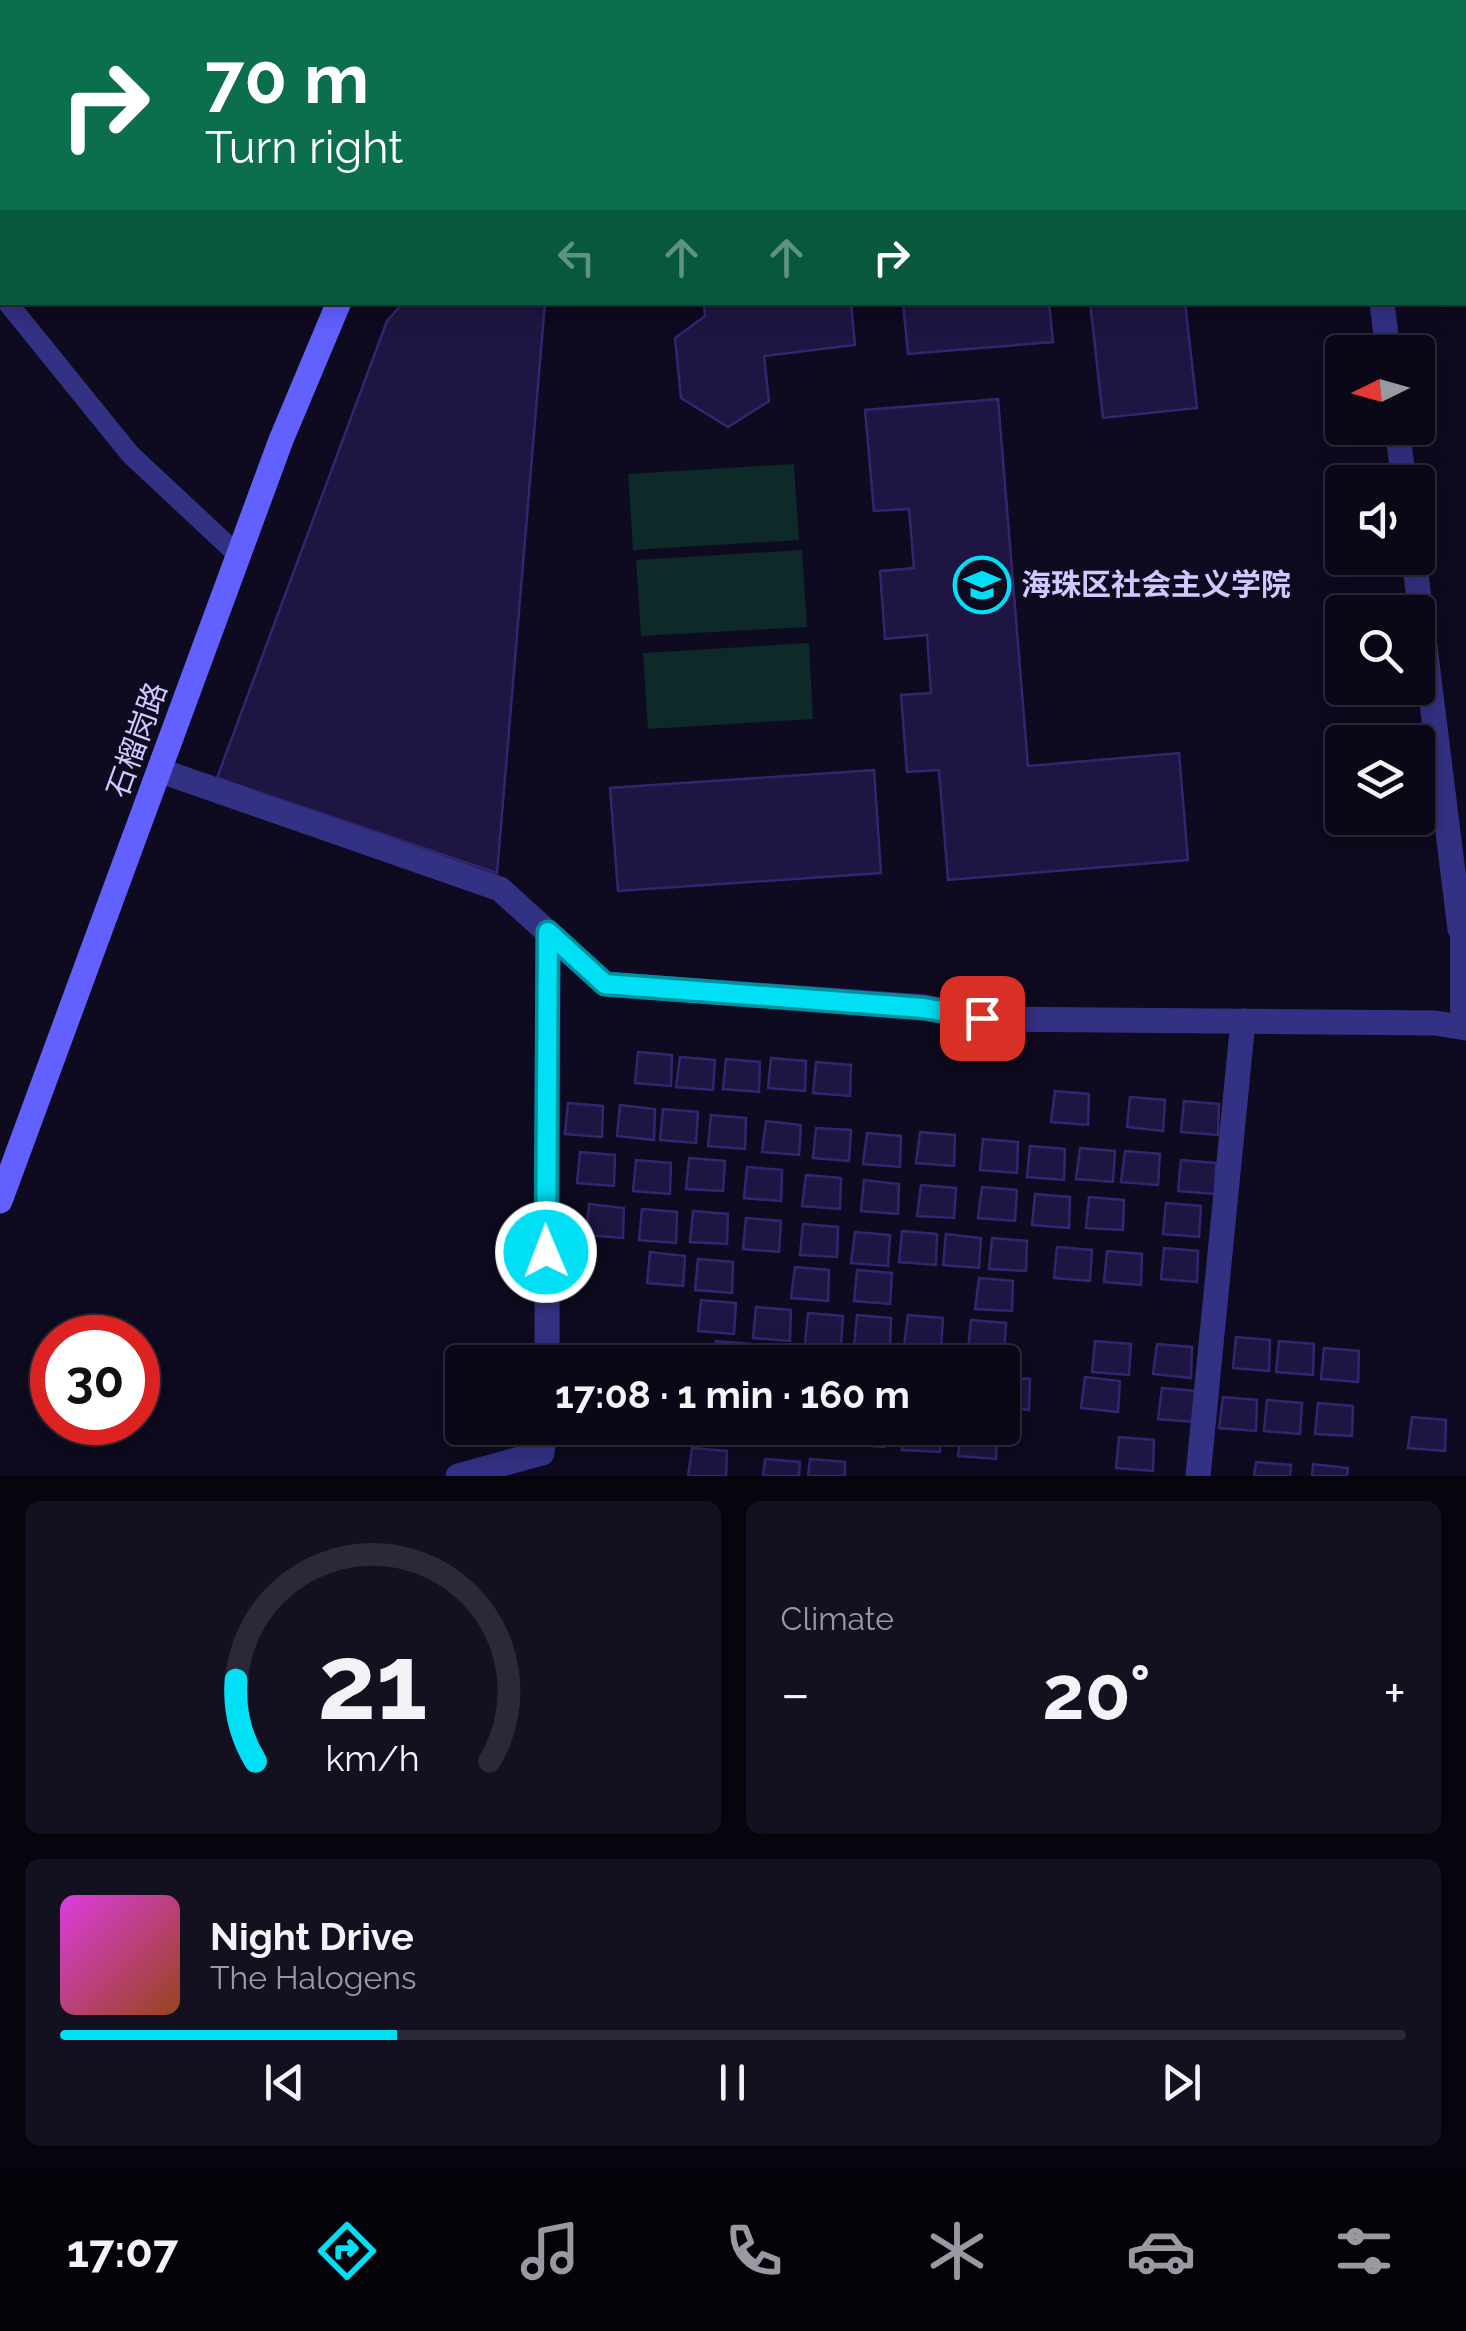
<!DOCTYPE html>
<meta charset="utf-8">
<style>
:root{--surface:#0a0817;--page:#131120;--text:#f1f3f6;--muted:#999aa1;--line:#2a2936;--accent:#00dff4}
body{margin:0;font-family:Raleway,"Noto Sans SC",sans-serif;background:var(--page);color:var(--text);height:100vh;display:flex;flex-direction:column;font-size:38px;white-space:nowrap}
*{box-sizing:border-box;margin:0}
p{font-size:32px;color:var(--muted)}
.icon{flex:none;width:55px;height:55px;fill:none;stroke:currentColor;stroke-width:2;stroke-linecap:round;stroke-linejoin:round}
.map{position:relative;height:1476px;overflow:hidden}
.details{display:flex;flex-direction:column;gap:25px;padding:25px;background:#06040d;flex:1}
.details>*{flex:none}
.guide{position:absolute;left:0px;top:0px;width:1468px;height:305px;box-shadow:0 5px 25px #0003,0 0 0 2px var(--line);background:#0b6e4f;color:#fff;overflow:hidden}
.needle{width:65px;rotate:265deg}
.fabs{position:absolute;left:1325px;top:335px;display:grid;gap:20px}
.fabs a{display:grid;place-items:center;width:110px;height:110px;border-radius:10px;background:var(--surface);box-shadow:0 5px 25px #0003,0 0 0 2px var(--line);font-size:50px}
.speed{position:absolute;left:30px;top:1315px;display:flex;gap:20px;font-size:50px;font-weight:700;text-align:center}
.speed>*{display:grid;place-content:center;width:130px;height:130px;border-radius:50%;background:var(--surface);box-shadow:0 5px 25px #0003,0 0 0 2px var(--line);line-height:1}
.speed .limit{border:15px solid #d22;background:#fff;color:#111}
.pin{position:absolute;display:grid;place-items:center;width:85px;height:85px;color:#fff;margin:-42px;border-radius:20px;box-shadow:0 5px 15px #0006}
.me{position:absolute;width:110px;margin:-55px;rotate:359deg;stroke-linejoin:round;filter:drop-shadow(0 0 8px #0008)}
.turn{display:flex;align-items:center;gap:35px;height:210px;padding:0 40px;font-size:45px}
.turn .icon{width:130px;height:130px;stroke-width:2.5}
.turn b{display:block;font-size:70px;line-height:85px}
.lanes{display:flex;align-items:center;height:95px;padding:0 40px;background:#0003;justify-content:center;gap:50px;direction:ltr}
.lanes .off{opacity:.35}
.big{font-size:75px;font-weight:700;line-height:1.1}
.details .widget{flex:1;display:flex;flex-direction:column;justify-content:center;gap:15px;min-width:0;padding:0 35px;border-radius:15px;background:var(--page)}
.details .dial{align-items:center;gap:0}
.dial svg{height:260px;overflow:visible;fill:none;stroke:var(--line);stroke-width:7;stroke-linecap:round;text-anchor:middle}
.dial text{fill:var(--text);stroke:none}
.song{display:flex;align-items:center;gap:30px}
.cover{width:120px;height:120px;border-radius:15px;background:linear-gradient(135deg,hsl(300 70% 55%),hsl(20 70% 35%))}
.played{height:10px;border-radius:5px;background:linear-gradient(90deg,var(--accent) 25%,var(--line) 25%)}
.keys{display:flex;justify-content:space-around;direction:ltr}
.heat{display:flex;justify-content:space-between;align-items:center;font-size:55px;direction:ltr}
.details .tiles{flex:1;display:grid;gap:25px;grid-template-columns:1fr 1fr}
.widget:last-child{grid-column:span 2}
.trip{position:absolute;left:445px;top:1345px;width:575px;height:100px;border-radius:10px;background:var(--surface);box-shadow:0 5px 25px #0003,0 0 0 2px var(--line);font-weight:700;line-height:100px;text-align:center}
.dock{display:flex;height:160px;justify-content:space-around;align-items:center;background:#040309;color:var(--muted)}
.dock .icon{width:70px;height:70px}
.dock .selected{color:var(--accent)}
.dock b{font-size:45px;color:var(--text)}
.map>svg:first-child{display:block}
.green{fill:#0d2a28}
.building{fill:#1e1542;stroke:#332570;stroke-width:2.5}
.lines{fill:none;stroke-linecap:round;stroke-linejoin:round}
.service{stroke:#333183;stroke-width:20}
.minor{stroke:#333183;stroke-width:25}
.secondary{stroke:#6260ff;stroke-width:25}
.route-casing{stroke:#00919f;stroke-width:25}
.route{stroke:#00dff4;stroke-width:18}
.labels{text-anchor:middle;stroke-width:10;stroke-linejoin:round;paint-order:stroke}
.poi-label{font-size:30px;font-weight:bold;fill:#cec9ff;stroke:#0e0a1f;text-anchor:start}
.street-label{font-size:30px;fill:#cec9ff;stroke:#0e0a1f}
</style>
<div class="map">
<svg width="1466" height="1476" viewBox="0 0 1466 1476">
<rect width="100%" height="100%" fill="#0e0a1f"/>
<g class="green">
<path d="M 794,464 L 799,540 L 633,550 L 628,474 Z"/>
<path d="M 802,550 L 807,627 L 641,636 L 636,560 Z"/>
<path d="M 809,643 L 813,719 L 648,729 L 643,653 Z"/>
</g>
<g class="building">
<path d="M 404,302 L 545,302 L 497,873 L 217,778 L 387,321 Z"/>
<path d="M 704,302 L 851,302 L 855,345 L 764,356 L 769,401 L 728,427 L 681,398 L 675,338 L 705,316 Z"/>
<path d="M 903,302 L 1049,302 L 1053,342 L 908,354 Z"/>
<path d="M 1090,302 L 1185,302 L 1197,408 L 1103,418 Z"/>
<path d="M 998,399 L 1028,766 L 1179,753 L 1188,860 L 948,880 L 939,770 L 907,772 L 901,695 L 931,693 L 927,635 L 885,639 L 880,571 L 914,568 L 909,509 L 874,511 L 865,410 Z"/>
<path d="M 874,770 L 881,873 L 618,891 L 610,788 Z"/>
<path d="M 638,1052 L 672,1055 L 671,1086 L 635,1083 Z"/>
<path d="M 680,1057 L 715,1060 L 713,1090 L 676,1087 Z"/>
<path d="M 771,1058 L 806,1061 L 805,1091 L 768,1088 Z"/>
<path d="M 726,1059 L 760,1062 L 759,1092 L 723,1089 Z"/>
<path d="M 816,1062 L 851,1065 L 850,1096 L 813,1093 Z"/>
<path d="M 1055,1091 L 1089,1094 L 1088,1125 L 1051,1122 Z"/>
<path d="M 1130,1097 L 1165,1100 L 1163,1131 L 1127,1127 Z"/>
<path d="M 1184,1101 L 1219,1104 L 1218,1135 L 1181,1132 Z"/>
<path d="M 568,1103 L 603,1106 L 602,1137 L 565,1134 Z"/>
<path d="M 620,1105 L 655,1109 L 654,1140 L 617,1136 Z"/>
<path d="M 663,1109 L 698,1112 L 696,1143 L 660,1140 Z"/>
<path d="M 711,1115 L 746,1118 L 745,1149 L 708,1146 Z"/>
<path d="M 766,1121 L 801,1125 L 799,1155 L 762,1152 Z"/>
<path d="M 816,1128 L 851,1130 L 849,1161 L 813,1158 Z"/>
<path d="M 920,1132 L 955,1135 L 954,1166 L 916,1163 Z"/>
<path d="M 867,1133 L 901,1136 L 900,1167 L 863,1164 Z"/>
<path d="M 983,1139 L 1018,1142 L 1017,1173 L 980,1170 Z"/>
<path d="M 1030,1146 L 1065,1149 L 1064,1180 L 1027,1177 Z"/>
<path d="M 1080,1148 L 1115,1151 L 1113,1182 L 1076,1179 Z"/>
<path d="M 1125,1151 L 1160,1154 L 1158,1185 L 1121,1182 Z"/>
<path d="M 580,1152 L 615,1155 L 614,1186 L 577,1183 Z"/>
<path d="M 689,1158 L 725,1161 L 723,1191 L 686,1189 Z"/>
<path d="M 636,1160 L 671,1163 L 670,1194 L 633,1191 Z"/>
<path d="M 1181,1160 L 1216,1163 L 1215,1194 L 1178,1191 Z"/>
<path d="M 747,1167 L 782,1170 L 781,1201 L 744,1198 Z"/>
<path d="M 806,1175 L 841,1178 L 840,1209 L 802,1206 Z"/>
<path d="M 864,1180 L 899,1184 L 898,1214 L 861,1211 Z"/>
<path d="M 921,1185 L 956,1188 L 954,1218 L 917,1216 Z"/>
<path d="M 982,1187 L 1017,1190 L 1015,1221 L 978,1218 Z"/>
<path d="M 1035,1194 L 1070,1197 L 1069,1228 L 1032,1225 Z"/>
<path d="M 1089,1197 L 1124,1200 L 1123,1230 L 1086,1228 Z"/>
<path d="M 1166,1203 L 1201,1206 L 1199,1237 L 1163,1234 Z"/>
<path d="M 589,1204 L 624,1208 L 623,1238 L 586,1235 Z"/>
<path d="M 642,1209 L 677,1212 L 676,1243 L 639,1240 Z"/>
<path d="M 693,1211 L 728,1214 L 727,1244 L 690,1242 Z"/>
<path d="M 746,1218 L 781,1221 L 779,1252 L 743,1249 Z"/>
<path d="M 803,1224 L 838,1227 L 837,1257 L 800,1255 Z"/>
<path d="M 902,1231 L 937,1234 L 936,1265 L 899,1262 Z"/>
<path d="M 855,1232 L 890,1235 L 888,1266 L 851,1263 Z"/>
<path d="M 946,1234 L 981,1238 L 979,1268 L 943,1265 Z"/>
<path d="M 992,1238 L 1027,1241 L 1026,1271 L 989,1269 Z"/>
<path d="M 1057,1247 L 1092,1250 L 1090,1281 L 1054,1278 Z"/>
<path d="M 1164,1248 L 1198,1251 L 1197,1282 L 1161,1279 Z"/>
<path d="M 1107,1251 L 1142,1254 L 1141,1285 L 1104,1282 Z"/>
<path d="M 650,1252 L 685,1256 L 683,1286 L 647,1283 Z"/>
<path d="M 698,1259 L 733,1262 L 732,1293 L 695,1290 Z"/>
<path d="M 795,1267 L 829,1270 L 828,1301 L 791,1298 Z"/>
<path d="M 857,1270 L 892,1273 L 890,1304 L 854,1301 Z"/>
<path d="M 979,1278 L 1013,1281 L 1012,1311 L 975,1309 Z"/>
<path d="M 701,1300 L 736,1303 L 734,1334 L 698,1331 Z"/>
<path d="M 756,1307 L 791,1310 L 790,1341 L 753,1338 Z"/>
<path d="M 808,1313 L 843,1316 L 841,1347 L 805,1344 Z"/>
<path d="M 857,1315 L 891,1318 L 890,1349 L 854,1346 Z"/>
<path d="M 908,1315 L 943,1318 L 941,1349 L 904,1346 Z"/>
<path d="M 971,1320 L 1006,1323 L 1004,1354 L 968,1351 Z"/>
<path d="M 1236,1337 L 1270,1340 L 1269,1371 L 1233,1368 Z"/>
<path d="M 716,1341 L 751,1344 L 750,1362 L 714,1362 Z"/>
<path d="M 1095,1341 L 1131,1344 L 1129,1375 L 1092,1372 Z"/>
<path d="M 1279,1341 L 1314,1344 L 1313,1375 L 1276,1372 Z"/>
<path d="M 1157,1344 L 1192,1347 L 1191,1378 L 1153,1374 Z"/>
<path d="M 632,1346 L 667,1349 L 666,1362 L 630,1362 Z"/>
<path d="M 1324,1348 L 1359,1351 L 1358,1382 L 1321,1379 Z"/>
<path d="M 763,1351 L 798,1354 L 797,1362 L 762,1362 Z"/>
<path d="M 1002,1377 L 1030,1379 L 1029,1410 L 1002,1408 Z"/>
<path d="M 1085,1377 L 1120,1381 L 1118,1412 L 1081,1408 Z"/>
<path d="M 1162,1388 L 1197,1391 L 1195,1422 L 1158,1419 Z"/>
<path d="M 1223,1397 L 1257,1400 L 1256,1431 L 1219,1428 Z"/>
<path d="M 1267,1400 L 1302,1403 L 1300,1434 L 1264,1431 Z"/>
<path d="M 1318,1403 L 1353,1406 L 1352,1436 L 1315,1434 Z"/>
<path d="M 1412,1417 L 1446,1420 L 1445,1451 L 1408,1448 Z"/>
<path d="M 718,1428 L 755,1428 L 754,1436 L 717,1434 Z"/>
<path d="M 761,1428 L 797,1428 L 797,1442 L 760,1438 Z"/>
<path d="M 801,1428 L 837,1428 L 837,1443 L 800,1440 Z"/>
<path d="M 849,1428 L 884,1428 L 884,1447 L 847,1444 Z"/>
<path d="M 905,1428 L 940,1428 L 940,1452 L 902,1450 Z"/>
<path d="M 961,1428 L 997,1428 L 996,1459 L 958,1456 Z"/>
<path d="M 1119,1437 L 1154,1440 L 1153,1471 L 1116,1468 Z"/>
<path d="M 692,1448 L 727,1451 L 726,1476 L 688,1476 Z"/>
<path d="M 765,1459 L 800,1462 L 799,1476 L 763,1476 Z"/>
<path d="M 810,1459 L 845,1462 L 845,1476 L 808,1476 Z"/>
<path d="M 1256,1462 L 1291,1465 L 1290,1476 L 1254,1476 Z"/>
<path d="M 1313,1464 L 1348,1468 L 1347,1476 L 1312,1476 Z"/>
</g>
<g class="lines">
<g class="service">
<path d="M 7,302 L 130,454 L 239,556"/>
<path d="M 1460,1027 L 1460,929 L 1466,928"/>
</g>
<g class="minor">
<path d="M 1344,0 L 1345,2"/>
<path d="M 904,2 L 909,0"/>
<path d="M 1382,302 L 1388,352"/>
<path d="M 1397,428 L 1404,482"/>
<path d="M 1414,558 L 1460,929"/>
<path d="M 161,771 L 500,889 L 605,984 L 925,1007 L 981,1019 L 1435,1023 L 1466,1028"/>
<path d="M 547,1362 L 548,932"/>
<path d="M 458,1476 L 542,1453 L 545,1428"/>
<path d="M 1198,1476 L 1243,1021"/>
</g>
<g class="secondary">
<path d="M 706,2 L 712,0"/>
<path d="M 0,1201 L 281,440 L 339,302"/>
</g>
</g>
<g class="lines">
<g class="route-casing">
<path id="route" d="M 546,1252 L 548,932 L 605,984 L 924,1008 L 982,1018"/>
</g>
<use href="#route" class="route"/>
</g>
<defs>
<g id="university-ring" transform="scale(2.875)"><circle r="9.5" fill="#0e0a1f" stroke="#00dff4" stroke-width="1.5"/><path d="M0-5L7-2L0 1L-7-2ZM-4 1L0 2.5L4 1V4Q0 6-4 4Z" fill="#00dff4"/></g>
</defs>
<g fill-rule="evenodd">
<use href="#university-ring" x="982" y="585"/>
</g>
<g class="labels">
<g class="poi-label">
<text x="1021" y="595">海珠区社会主义学院</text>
</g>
<g class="street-label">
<text transform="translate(137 740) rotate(-70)" y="10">石榴岗路</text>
</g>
</g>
</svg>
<div class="fabs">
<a><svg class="needle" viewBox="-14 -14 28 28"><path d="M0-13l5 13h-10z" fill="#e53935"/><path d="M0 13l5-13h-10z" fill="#999aa1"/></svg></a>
<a><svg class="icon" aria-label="sound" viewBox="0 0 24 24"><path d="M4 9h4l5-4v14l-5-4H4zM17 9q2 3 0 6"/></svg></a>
<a><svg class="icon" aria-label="search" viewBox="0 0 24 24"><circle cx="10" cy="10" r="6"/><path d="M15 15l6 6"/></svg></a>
<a><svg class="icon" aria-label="layers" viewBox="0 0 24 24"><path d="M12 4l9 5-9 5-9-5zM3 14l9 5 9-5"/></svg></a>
</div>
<div class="speed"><div class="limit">30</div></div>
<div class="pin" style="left:982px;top:1018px;background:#d93025"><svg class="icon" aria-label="arrive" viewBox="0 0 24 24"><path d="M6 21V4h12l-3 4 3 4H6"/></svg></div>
<svg class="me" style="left:546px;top:1252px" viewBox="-20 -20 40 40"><circle r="17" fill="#00dff4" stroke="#fff" stroke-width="3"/><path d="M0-11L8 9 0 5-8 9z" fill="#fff"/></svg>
<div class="trip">17:08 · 1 min · 160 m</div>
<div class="guide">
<div class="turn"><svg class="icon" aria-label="right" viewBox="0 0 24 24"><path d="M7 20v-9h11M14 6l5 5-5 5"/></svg><div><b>70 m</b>Turn right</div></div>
<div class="lanes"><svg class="icon off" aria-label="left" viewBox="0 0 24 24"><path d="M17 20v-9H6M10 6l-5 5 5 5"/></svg><svg class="icon off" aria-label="ahead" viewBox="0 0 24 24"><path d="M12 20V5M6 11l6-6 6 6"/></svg><svg class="icon off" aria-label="ahead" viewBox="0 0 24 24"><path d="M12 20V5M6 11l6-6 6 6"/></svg><svg class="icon" aria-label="right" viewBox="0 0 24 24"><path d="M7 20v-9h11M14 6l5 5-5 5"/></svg></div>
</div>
</div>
<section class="details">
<div class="tiles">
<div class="widget dial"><svg viewBox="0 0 100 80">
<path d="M14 69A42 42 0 1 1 86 69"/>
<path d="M14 69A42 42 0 0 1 8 44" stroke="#00dff4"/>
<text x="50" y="56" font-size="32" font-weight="700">21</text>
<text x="50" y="72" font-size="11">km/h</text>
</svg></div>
<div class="widget"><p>Climate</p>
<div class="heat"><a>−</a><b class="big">20°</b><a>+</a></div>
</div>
<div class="widget">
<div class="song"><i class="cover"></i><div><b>Night Drive</b><p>The Halogens</p></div></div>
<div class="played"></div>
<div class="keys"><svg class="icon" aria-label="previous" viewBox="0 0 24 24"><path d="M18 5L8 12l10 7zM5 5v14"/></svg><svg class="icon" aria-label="pause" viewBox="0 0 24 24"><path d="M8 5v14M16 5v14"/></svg><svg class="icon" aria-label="next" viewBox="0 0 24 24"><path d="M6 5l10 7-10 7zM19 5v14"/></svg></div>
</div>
</div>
</section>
<nav class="dock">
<b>17:07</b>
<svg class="icon selected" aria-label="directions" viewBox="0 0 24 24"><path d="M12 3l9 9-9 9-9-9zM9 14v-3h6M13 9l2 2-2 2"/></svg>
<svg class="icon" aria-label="music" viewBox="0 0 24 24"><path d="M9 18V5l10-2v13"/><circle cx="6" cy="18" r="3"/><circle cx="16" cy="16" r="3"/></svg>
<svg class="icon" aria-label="phone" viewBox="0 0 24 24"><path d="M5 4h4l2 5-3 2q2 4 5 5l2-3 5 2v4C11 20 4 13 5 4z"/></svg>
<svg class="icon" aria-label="climate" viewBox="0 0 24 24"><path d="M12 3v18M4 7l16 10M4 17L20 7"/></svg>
<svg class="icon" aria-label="car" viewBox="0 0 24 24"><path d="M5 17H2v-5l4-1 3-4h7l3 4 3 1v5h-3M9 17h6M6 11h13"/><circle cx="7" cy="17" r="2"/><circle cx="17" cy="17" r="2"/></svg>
<svg class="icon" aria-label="filters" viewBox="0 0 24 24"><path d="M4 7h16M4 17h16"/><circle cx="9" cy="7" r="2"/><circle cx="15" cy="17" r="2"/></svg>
</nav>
